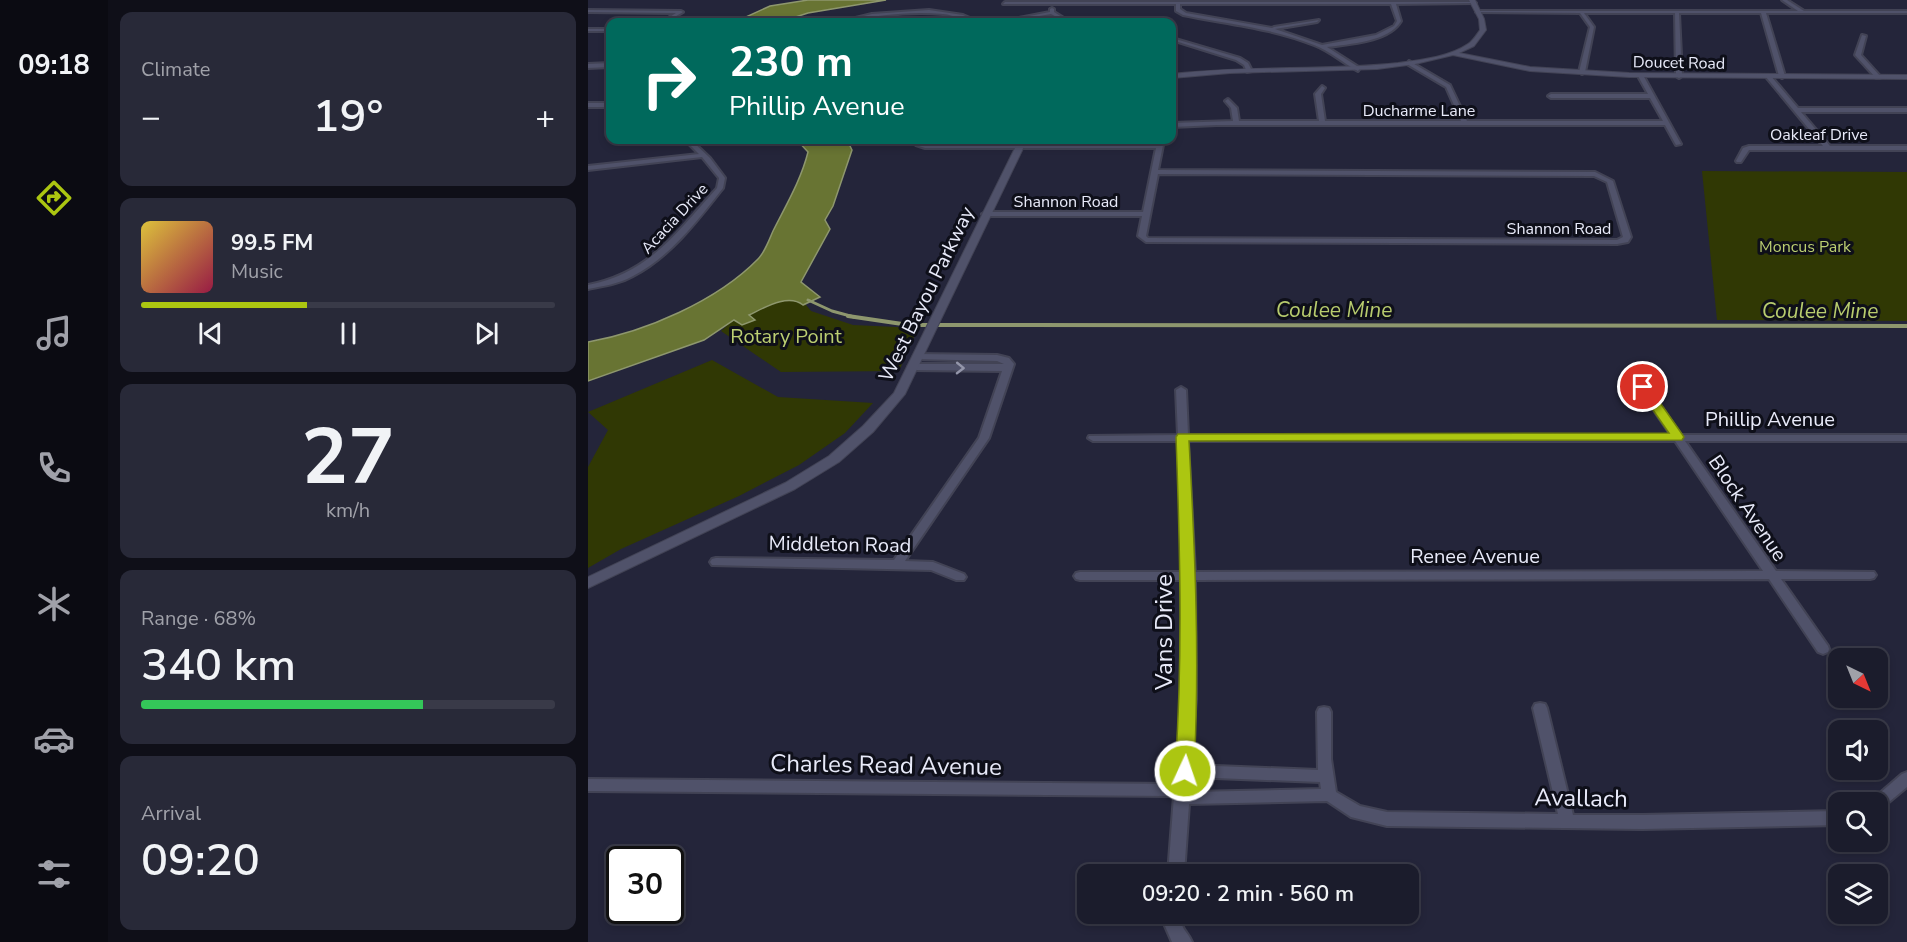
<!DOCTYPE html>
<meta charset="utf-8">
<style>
:root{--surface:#1b1c2c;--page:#282938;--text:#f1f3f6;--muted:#a0a1a9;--line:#393a48;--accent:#acc611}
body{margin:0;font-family:"Nunito Sans",sans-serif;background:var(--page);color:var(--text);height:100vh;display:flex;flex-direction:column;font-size:22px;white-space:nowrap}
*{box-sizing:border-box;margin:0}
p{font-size:20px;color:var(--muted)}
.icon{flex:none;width:33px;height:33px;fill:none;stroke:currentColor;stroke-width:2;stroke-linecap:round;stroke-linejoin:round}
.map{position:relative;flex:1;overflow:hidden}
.details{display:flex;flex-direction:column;gap:12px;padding:12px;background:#0f0f18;width:480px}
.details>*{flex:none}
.top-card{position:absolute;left:18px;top:18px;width:570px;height:126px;border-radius:12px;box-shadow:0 3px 9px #0003,0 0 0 2px var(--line);background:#00695c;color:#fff;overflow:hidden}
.needle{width:39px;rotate:137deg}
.fabs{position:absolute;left:1240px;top:648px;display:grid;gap:12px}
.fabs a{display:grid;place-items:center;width:60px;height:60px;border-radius:12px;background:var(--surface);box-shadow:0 3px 9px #0003,0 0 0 2px var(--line);font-size:30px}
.speed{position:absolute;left:18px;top:846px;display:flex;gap:12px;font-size:30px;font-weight:700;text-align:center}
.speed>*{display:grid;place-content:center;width:78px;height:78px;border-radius:50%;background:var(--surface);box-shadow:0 3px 9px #0003,0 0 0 2px var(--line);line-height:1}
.speed .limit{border:3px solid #111;border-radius:9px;background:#fff;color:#111}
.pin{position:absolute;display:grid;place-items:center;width:51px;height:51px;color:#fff;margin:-26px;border:3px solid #fff;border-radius:50%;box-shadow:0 2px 6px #0007}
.me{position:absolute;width:66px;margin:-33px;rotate:3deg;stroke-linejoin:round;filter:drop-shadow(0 0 4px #0008)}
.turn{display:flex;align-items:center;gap:21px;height:126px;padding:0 24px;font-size:27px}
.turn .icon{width:78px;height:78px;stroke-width:2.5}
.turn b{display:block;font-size:42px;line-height:51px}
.big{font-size:45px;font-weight:600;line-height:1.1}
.details .card{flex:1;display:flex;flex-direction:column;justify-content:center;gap:9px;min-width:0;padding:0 21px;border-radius:12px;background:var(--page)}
.details .dial{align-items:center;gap:0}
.dial b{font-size:78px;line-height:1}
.song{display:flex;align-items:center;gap:18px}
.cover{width:72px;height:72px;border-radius:9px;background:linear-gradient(135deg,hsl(50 70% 55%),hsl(340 70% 35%))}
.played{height:6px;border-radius:3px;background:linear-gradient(90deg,var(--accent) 40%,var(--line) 40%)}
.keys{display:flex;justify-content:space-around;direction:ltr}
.heat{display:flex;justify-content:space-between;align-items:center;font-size:33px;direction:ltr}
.charge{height:9px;border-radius:4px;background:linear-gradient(90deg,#34c759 68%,var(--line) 0)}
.trip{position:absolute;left:489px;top:864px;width:342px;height:60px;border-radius:12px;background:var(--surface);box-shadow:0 3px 9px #0003,0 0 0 2px var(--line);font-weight:600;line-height:60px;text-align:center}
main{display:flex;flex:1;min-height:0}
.dock{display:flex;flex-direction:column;width:108px;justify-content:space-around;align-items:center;background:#0b0b12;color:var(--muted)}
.dock .icon{width:42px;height:42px}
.dock .current{color:var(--accent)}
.dock b{font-size:27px;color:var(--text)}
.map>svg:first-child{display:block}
.green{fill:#303804}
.water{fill:#687433;stroke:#8e976e;stroke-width:1.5}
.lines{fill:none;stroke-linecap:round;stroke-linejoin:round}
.stream-far1{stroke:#8e976e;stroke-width:3}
.stream{stroke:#8e976e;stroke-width:4}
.minor-casing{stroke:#424355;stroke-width:4}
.tertiary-casing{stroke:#424355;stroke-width:2}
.minor{fill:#50526a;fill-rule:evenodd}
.tertiary{fill:#50526a;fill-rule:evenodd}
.oneway{stroke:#9496aa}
.route{fill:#acc611;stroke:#70810b;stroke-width:1.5}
.labels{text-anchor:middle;stroke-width:6;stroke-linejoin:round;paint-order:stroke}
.far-street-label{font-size:16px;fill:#e8eaf9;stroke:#0e0f19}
.far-park-label{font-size:16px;fill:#bccf72;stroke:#0e0f19}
.street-label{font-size:20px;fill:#e8eaf9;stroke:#0e0f19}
.park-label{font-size:20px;fill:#bccf72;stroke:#0e0f19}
.water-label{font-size:21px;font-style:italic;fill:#b8cc6e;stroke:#0e0f19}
.near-street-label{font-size:24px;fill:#e8eaf9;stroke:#0e0f19}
</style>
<main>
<nav class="dock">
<b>09:18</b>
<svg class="icon current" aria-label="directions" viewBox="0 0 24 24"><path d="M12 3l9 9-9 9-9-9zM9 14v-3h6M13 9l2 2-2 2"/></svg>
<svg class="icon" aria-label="music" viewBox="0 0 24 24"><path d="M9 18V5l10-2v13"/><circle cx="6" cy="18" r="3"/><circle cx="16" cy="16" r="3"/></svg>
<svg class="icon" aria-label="phone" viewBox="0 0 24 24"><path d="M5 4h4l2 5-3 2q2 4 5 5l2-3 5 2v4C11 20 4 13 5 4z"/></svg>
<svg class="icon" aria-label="climate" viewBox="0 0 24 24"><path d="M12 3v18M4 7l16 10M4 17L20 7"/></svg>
<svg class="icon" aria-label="car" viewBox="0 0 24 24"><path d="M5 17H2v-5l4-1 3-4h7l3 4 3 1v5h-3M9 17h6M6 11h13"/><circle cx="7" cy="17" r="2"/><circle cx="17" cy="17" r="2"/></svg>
<svg class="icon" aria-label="filters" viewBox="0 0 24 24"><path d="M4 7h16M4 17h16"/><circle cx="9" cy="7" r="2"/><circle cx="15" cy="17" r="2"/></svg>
</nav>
<section class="details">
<div class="card"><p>Climate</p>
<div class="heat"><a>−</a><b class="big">19°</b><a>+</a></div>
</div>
<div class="card">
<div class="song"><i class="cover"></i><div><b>99.5 FM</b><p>Music</p></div></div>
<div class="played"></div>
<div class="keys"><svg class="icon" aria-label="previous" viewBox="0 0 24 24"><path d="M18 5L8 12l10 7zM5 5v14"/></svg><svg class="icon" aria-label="pause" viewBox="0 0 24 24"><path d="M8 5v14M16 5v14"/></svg><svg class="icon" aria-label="next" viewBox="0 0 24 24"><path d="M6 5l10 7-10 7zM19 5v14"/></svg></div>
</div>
<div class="card dial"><b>27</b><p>km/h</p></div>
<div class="card"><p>Range · 68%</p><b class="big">340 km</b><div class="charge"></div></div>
<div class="card"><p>Arrival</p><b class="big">09:20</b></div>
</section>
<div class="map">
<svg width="1319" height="942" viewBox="0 0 1319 942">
<rect width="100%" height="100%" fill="#24253a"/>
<g class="green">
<path d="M 1114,171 L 1319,172 L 1319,321 L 1129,320 Z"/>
<path d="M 199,298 L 214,300 L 223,311 L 265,325 L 330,328 L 311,371 L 193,372 L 133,331 L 143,322 Z"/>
<path d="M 124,360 L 190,397 L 285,403 L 257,433 L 211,465 L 151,496 L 33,549 L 0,568 L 0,467 L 20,430 L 0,412 Z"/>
</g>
<g class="water">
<path d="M 220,0 L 298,0 L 220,13 L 192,22 L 147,22 L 182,6 Z"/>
<path d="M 209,140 L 259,140 L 264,150 L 245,206 L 237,220 L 242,229 L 213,282 L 232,297 L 215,305 C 200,293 176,308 161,315 L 167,320 L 154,325 L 146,320 L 116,340 L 0,381 L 0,342 C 57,332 129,301 170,259 C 177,252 181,240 185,231 C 198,205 213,180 220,152 Z"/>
</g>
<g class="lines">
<path class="stream-far1" d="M 220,300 L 244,311 L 266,317"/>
<path class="stream" d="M 260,316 L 321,325 L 1319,326"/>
<g class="minor-casing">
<g id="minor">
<path d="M 1194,0 L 1199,0 L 1216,11 L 1319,11 L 1319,13 L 1178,13 L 1197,76 L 1194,78 L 1191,76 L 1173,13 L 1091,13 L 1094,76 L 1091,78 L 1088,76 L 1087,13 L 996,13 L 1006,27 L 997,72 L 994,74 L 991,72 L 1002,27 L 992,13 L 888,12 L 890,11 L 1210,11 Z"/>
<path d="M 417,2 L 886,2 L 888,3 L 808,4 L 813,21 C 801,42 761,44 739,47 L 772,68 L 770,71 C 755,63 742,51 726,45 C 684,28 639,24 595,15 L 588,11 L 588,4 L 415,4 ZM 592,4 L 803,4 L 809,21 L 806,26 L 788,35 L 734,45 L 687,29 L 729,22 L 731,20 L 686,27 L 684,28 L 598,13 L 592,9 Z"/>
<path d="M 464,8 L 466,9 L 466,12 L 482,22 L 478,22 L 463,14 L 416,22 L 409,22 L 462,12 L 462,9 Z"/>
<path d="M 0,10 L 93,11 L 95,12 L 78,22 L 74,22 L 88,13 L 0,12 Z"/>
<path d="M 341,10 L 375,15 L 391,22 C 381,23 367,15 355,14 C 322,11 289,15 257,22 L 251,22 L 284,14 Z"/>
<rect x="0" y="29" width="22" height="2"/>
<path d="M 1274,35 L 1278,36 L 1273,55 L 1292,76 L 1292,78 L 1288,78 L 1267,55 Z"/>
<path d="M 584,38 L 652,58 L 660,63 L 664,71 L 659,72 L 656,65 L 648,60 L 584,40 Z"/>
<path d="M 821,61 L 862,85 L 879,121 L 1075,121 L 1062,98 L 963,98 L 960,96 L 963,94 L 1060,94 L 1050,76 L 1055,75 L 1093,144 L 1088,145 L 1077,125 L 629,125 L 584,127 L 584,123 L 645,121 L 643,108 L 637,101 L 640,99 L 649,108 L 651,121 L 731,121 L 727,94 L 734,86 L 737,88 L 733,94 L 737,121 L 873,121 L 858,87 L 819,64 Z"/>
<path d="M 22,63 L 22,67 L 0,68 L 0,64 Z"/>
<path d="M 1178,75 L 1182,75 L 1210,108 L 1319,108 L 1319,112 L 1213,112 L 1242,146 L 1319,146 L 1319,150 L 1161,150 L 1153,162 L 1149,162 L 1148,161 L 1155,148 L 1161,146 L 1235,146 L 1178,77 Z"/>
<rect x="0" y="103" width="22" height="4"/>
<path d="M 97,140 L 103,140 L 122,158 L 137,178 L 135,188 C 110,220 82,257 45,276 C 31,284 15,286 0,289 L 0,285 C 62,273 89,232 129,188 L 131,178 L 114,157 L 0,170 L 0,166 L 111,154 Z"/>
<path d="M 327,140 L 333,140 L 333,143 L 337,144 L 569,144 L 570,140 L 576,140 L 570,170 L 1007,172 L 1025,181 L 1043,237 L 1040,242 L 1029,244 L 558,242 L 550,236 L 554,216 L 398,216 L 394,214 L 398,212 L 555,212 L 568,148 L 337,148 L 328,145 ZM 570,174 L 1006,176 L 1019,182 L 1035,237 L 1029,240 L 560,238 L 558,236 Z"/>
<path d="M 329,354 L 409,355 L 421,358 L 426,364 L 401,438 L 317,561 L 345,562 L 376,574 L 378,577 L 376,580 L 368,580 L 343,570 L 124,565 L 122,562 L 124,559 L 128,558 L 306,560 L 391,438 L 414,371 L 325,370 L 320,367 L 325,364 L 416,364 L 409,361 L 326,359 L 325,357 Z"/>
<path d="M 1055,384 L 1058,385 L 1093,435 L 1319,435 L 1319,441 L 1097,441 L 1188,571 L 1286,572 L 1288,575 L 1286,578 L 1282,579 L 1193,579 L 1240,646 L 1241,649 L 1240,652 L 1235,654 L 1230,652 L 1181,579 L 607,580 L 608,699 L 603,765 L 730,770 L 729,712 L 731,708 L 736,707 L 741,708 L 743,712 L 743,759 L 748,792 L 772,806 L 799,812 L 970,814 L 945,708 L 947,704 L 952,703 L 957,704 L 959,708 L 985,815 L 1054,815 L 1251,811 L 1251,825 L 1054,829 L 799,826 L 763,817 L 739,801 L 601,804 L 596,874 L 580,874 L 586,796 L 0,791 L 0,779 L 587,784 L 594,699 L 595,580 L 492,580 L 488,579 L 486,576 L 488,573 L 492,572 L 595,572 L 590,441 L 505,441 L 500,438 L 501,436 L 590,435 L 588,390 L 593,387 L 598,390 L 600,435 L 1083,435 L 1050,387 ZM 600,441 L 1087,441 L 1175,571 L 607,572 ZM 602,777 L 732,782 L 733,789 L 603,792 Z"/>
<path d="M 1319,772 L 1319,787 L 1295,807 L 1290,809 L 1290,802 L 1283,802 L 1285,799 L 1314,774 Z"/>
<path d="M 577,914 L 593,914 C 593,932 598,928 604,942 L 584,942 L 577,926 Z"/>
</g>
</g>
<g class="tertiary-casing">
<g id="tertiary">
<path d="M 881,0 L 887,0 L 896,19 L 898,30 L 886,46 L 871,53 L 942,67 L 1041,73 L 1319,75 L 1319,79 L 1041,77 L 942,71 L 865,55 L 827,64 L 789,69 L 642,73 L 584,78 L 584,74 C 659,65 735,71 810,63 C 832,60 861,57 880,44 C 885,41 889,34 892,30 L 891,19 Z"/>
<path d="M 431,140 L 439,140 L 317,394 L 285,432 L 251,462 L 207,489 L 0,588 L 0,577 L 197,483 L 241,456 L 275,426 L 306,393 Z"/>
</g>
</g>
<use href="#minor" class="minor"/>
<use href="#tertiary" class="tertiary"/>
</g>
<defs><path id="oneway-chevron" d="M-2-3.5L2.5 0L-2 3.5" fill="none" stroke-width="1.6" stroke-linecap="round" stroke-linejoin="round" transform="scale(1.5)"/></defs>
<use class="oneway" href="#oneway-chevron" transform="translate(372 368) rotate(1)"/>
<path class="route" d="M 1055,383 L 1059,384 L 1094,434 L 1096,437 L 1094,440 L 601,441 C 607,551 612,661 606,771 L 603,777 L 597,779 L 590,777 L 587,771 C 595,659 592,549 588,437 L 590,434 L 1081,433 L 1049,387 Z"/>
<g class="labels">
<g class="far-street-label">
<text transform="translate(1091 62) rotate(1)" y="6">Doucet Road</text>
<text x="831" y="116">Ducharme Lane</text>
<text x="1231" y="140">Oakleaf Drive</text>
<text x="478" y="207">Shannon Road</text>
<text transform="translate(86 218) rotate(-47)" y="6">Acacia Drive</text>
<text x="971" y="234">Shannon Road</text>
</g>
<g class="far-park-label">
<text x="1217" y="252">Moncus Park</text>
</g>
<g class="street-label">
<text transform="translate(338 294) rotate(-64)" y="7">West Bayou Parkway</text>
<text x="1182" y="426">Phillip Avenue</text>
<text transform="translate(1160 508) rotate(56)" y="7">Block Avenue</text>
<text transform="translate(252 544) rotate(1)" y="7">Middleton Road</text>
<text x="887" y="563">Renee Avenue</text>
</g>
<g class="park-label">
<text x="198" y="343">Rotary Point</text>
</g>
<g class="water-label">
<text x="746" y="317">Coulee Mine</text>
<text x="1232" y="318">Coulee Mine</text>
</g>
<g class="near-street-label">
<text transform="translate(576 632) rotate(-90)" y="8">Vans Drive</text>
<text transform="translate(298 765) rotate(1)" y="8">Charles Read Avenue</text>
<text transform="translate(993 798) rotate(1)" y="8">Avallach</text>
</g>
</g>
</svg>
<div class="fabs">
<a><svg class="needle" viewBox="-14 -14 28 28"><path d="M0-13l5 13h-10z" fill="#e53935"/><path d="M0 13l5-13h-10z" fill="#a0a1a9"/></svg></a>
<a><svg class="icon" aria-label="sound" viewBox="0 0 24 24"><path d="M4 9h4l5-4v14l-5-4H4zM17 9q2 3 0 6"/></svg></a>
<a><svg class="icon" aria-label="search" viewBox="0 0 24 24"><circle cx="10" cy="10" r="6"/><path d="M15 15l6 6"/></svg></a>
<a><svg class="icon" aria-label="layers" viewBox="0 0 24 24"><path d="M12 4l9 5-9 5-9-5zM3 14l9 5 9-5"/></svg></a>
</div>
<div class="speed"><div class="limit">30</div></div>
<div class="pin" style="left:1055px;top:387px;background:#d93025"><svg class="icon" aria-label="arrive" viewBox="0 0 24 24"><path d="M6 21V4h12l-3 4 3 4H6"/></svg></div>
<svg class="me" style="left:597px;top:771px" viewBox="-20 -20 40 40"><circle r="17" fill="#acc611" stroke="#fff" stroke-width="3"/><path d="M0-11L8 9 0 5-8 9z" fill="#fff"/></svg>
<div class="trip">09:20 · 2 min · 560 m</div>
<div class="top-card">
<div class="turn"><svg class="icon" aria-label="right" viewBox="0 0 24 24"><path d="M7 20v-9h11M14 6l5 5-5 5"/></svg><div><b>230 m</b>Phillip Avenue</div></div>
</div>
</div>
</main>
